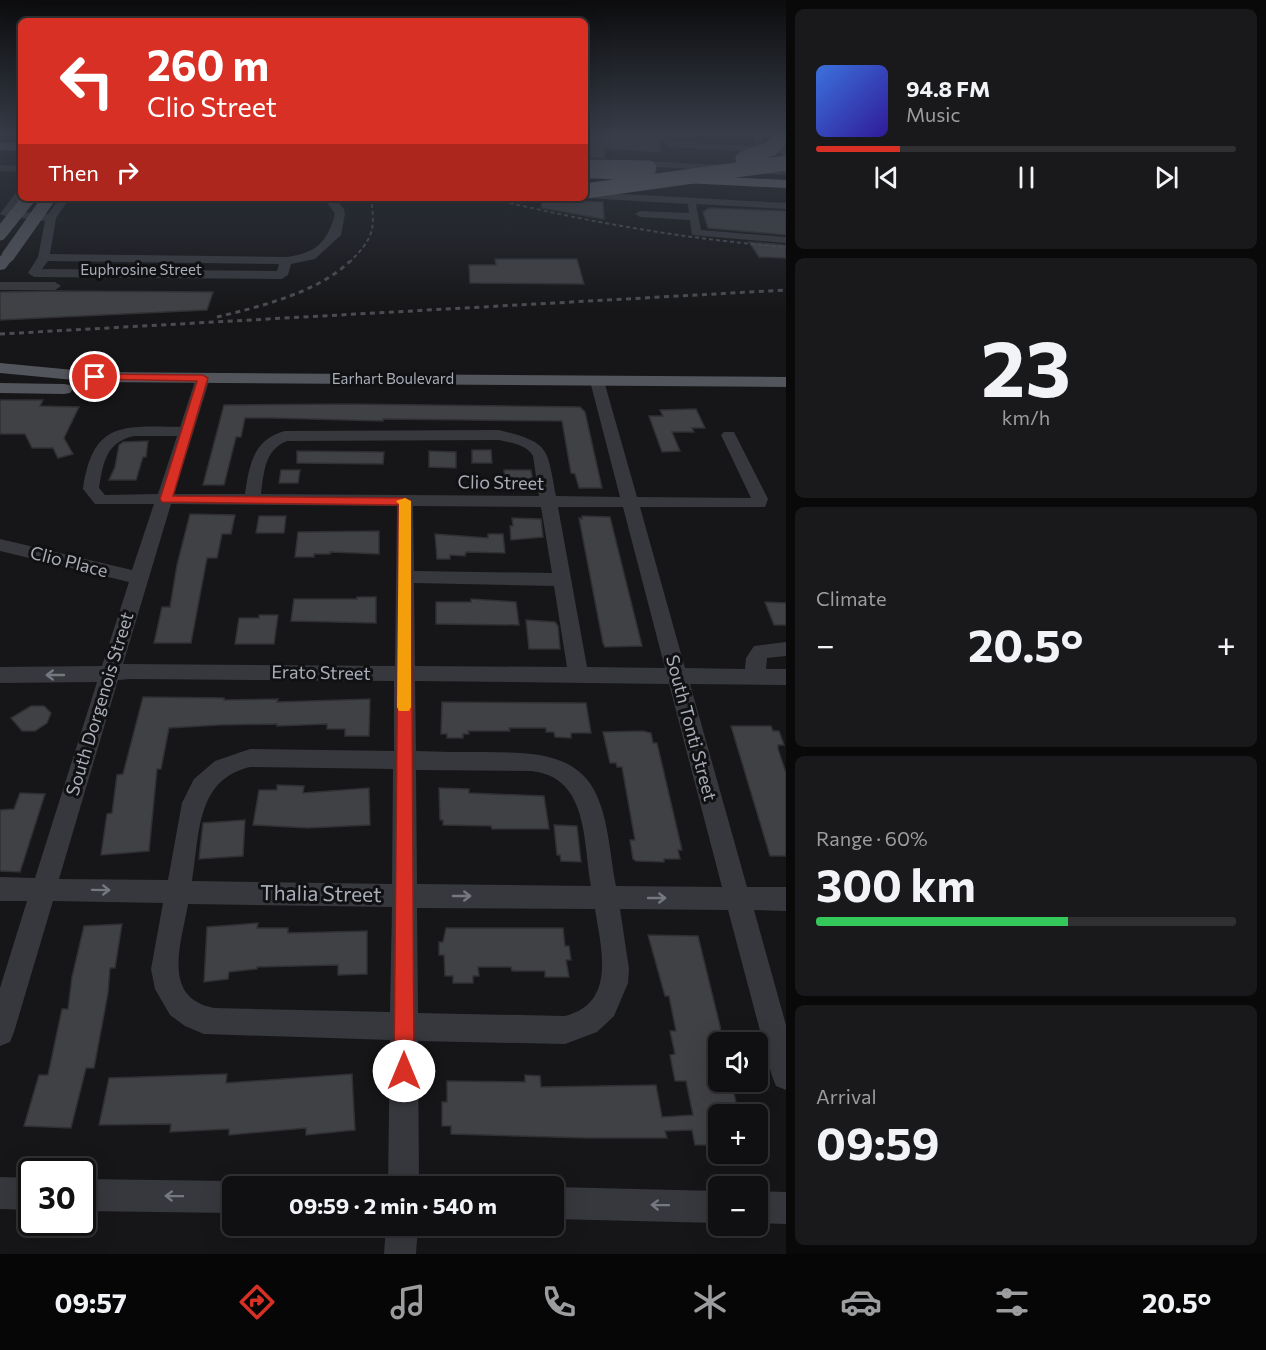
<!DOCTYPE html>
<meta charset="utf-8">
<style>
:root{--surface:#101012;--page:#19191b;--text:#f1f3f6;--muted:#9c9d9f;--line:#303032;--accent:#d93025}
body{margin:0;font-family:Commissioner,sans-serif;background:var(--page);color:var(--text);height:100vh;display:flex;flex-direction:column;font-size:22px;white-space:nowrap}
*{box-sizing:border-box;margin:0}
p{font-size:20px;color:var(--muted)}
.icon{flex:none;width:33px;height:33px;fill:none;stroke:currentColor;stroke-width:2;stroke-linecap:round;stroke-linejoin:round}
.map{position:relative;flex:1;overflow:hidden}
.drawer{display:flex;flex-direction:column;gap:9px;padding:9px;background:#09090a;width:480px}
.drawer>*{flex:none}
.guide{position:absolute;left:18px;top:18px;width:570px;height:183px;border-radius:9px;box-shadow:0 6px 24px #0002,0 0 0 2px var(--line);background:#d93025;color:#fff;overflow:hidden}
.tools{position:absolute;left:708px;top:1032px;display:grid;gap:12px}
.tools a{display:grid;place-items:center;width:60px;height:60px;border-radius:9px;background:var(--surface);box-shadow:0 6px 24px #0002,0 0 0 2px var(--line);font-size:30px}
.speed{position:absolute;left:18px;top:1158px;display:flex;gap:12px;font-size:30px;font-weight:700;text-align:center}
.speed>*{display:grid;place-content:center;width:78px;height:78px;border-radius:50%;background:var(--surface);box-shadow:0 6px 24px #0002,0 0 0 2px var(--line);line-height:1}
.speed .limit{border:3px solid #111;border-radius:9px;background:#fff;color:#111}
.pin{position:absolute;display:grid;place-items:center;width:51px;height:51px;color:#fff;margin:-26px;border:3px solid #fff;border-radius:50%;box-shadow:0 2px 6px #0007}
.me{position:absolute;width:66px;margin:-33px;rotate:0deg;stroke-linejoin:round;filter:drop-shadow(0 0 4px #0008)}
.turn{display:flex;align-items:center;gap:21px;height:126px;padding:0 30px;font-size:27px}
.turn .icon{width:78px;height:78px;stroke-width:2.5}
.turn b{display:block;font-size:42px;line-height:51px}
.then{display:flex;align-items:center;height:57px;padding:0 30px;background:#0003;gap:12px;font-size:22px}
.big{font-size:45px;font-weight:700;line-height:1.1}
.drawer .tile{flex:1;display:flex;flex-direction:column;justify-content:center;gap:9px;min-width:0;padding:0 21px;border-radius:9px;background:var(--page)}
.drawer .dial{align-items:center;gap:0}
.dial b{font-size:78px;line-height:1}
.song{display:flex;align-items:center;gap:18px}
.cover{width:72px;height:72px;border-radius:9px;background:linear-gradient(135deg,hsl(220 70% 55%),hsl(250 70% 35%))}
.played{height:6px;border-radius:3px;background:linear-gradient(90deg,var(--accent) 20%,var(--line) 20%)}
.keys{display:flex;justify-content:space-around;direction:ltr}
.heat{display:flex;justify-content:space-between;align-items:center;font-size:33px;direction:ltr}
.charge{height:9px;border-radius:4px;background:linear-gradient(90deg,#34c759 60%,var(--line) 0)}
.trip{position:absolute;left:222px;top:1176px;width:342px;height:60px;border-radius:9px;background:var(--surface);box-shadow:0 6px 24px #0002,0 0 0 2px var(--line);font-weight:700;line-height:60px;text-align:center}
.menu{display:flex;height:96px;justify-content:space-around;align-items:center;background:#060607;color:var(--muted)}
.menu .icon{width:42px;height:42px}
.menu .current{color:var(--accent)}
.menu b{font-size:27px;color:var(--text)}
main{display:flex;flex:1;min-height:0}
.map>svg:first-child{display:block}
.building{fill:#404145;stroke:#303034;stroke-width:1.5}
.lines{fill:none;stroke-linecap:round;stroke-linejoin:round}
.minor{fill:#37383d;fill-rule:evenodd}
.major{fill:#53555c;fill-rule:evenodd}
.highway{fill:#63666e;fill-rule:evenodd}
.rail-far1{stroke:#4a4c52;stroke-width:2;stroke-dasharray:4 3;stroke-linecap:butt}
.rail{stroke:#4a4c52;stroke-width:3;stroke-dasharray:5 4.5;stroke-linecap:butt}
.major-bridge{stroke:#53555c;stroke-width:13}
.highway-bridge{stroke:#63666e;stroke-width:15}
.oneway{stroke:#757881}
.route{fill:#d93025;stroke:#8d1f18;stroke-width:1.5}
.slow{fill:#f59e0b}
.labels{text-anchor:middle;stroke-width:6;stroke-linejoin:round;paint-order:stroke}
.far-street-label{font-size:15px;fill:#a8adb8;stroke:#111113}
.street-label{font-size:18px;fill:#a8adb8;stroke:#111113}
.near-street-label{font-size:21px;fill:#a8adb8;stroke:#111113}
</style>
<main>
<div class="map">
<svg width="786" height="1254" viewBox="0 0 786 1254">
<rect width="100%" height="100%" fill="#161618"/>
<g class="building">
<path d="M 587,135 L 657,135 L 661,152 L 604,149 L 605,158 L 590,157 Z"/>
<path d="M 542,199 L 603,202 L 604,219 L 541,208 Z"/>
<path d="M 709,208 L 786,211 L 786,235 L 708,228 L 703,212 Z"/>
<path d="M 749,242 L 786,245 L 786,258 L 759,257 Z"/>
<path d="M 495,259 L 577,259 L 584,284 L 470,283 L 469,265 L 496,265 Z"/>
<path d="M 58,291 L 213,292 L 207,310 L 0,320 L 0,292 Z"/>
<path d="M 0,400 L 43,400 L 40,406 L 79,407 L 64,438 L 73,454 L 58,458 L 53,448 L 32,448 L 25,434 L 0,434 Z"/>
<path d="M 346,404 L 580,407 L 585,412 L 602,488 L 579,488 L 575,474 L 571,473 L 562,421 L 383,419 L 383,421 L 271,418 L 245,418 L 241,437 L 236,437 L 224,485 L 203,485 L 224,405 Z"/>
<path d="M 696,409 L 705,428 L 692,428 L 694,432 L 672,432 L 680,451 L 662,452 L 649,416 L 663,416 L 660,410 Z"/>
<path d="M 148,441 L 146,457 L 143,457 L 136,480 L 109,480 L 115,467 L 119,445 L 123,442 Z"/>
<path d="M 472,450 L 491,450 L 492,463 L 472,463 Z"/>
<path d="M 297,451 L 384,452 L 383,464 L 297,463 Z"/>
<path d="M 429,451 L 456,452 L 456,468 L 429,467 Z"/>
<path d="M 281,470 L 300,470 L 298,483 L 279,483 Z"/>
<path d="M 504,470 L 531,470 L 534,488 L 506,487 Z"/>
<path d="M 190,514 L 235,515 L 231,534 L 222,534 L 217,558 L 207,558 L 191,643 L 154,643 L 162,607 L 170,607 L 177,565 Z"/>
<path d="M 259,516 L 286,516 L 284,533 L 256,533 Z"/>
<path d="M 582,516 L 610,517 L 642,646 L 605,647 L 603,643 L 579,518 L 582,519 Z"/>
<path d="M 512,518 L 541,519 L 543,537 L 511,540 L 510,526 L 513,526 Z"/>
<path d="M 379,531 L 379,554 L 330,552 L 330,554 L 314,554 L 314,557 L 295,557 L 298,532 Z"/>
<path d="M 435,534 L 488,538 L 488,534 L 503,534 L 505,553 L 466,552 L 465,556 L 450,555 L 450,559 L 437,559 Z"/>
<path d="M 357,597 L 376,597 L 376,623 L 291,621 L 294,599 L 357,599 Z"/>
<path d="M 471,599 L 516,602 L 519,625 L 436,624 L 436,602 L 471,602 Z"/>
<path d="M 765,602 L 786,603 L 786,625 L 774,625 Z"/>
<path d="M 259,615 L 278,615 L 274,644 L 235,644 L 239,618 L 259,618 Z"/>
<path d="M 526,620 L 555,622 L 558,626 L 560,649 L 529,649 Z"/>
<path d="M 143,697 L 224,698 L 224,700 L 278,699 L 277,702 L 370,699 L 369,736 L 345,736 L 345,729 L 327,729 L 327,724 L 277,726 L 277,724 L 219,725 L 169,728 L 161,769 L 157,769 L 149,851 L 101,855 L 107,814 L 112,813 L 117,775 L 123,774 Z"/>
<path d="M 442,702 L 586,703 L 591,733 L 571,733 L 571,738 L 555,737 L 554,732 L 546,732 L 546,728 L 509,728 L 510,731 L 468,731 L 469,734 L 463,734 L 463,738 L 447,738 L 447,734 L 441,734 Z"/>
<path d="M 31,706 L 44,706 L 51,713 L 47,723 L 35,731 L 22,731 L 11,718 Z"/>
<path d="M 731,726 L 771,726 L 773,731 L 779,731 L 784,745 L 778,745 L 778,749 L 786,773 L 786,856 L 770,856 Z"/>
<path d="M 643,731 L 651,733 L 653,743 L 657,743 L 682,850 L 678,850 L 680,859 L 664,859 L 664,862 L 636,861 L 633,859 L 630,840 L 635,840 L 622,767 L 617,767 L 616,763 L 610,763 L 603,732 Z"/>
<path d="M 277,785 L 304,786 L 303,793 L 369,788 L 370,825 L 308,828 L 253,825 L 259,790 L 277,790 Z"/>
<path d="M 439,788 L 469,789 L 469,793 L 544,796 L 549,829 L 492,829 L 491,826 L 443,825 L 443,820 L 440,820 Z"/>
<path d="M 20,793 L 45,794 L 20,872 L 0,871 L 0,810 L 14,809 Z"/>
<path d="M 245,820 L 243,856 L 199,859 L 203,823 Z"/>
<path d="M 554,825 L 577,826 L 581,862 L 561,861 L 560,855 L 557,855 Z"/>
<path d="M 258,923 L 257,928 L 288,928 L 288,933 L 367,931 L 367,974 L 338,975 L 338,965 L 257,967 L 257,969 L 229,972 L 228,979 L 204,982 L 207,927 Z"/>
<path d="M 122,924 L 115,968 L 110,968 L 108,993 L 94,1068 L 86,1068 L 71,1128 L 24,1126 L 39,1075 L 48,1075 L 62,1009 L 68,1009 L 72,977 L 84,926 Z"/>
<path d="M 446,928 L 563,928 L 565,946 L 569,946 L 571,960 L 566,960 L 569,977 L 545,977 L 545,971 L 512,971 L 511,967 L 478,967 L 479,976 L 473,976 L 473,983 L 453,983 L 453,976 L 445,976 L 444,955 L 439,955 L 439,942 L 443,942 Z"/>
<path d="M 648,935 L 698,936 L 720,1026 L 722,1042 L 718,1042 L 718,1082 L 731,1082 L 739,1114 L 718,1114 L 718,1145 L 695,1145 L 692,1130 L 665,1131 L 667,1138 L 587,1138 L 451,1134 L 451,1126 L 442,1126 L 442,1102 L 447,1102 L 447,1081 L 525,1082 L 525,1075 L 540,1076 L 541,1087 L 656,1085 L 662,1117 L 693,1115 L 686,1081 L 675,1081 L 670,1055 L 675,1054 L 670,1031 L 676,1031 L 669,996 L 665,996 Z"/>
<path d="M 227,1074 L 226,1083 L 352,1074 L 355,1130 L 306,1135 L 306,1128 L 229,1135 L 229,1129 L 170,1132 L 171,1124 L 99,1125 L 109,1078 Z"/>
</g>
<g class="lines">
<g class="minor">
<path d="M 754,135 L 764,135 L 761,148 L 752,152 L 669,147 L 664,144 L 669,141 L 751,146 L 754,144 Z"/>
<path d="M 772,135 L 781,135 L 786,145 L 786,157 L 781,154 Z"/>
<path d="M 630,160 L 786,169 L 786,175 L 627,165 L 625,163 Z"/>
<path d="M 0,165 L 21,166 L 21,172 L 0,171 Z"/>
<path d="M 21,190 L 22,198 L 13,211 L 48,214 L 60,198 L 70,198 L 56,218 L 50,254 L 286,257 C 316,253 327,243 335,214 L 324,198 L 335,198 L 344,209 L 345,214 L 341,235 L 315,259 L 291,264 L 288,275 L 282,279 L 34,277 L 28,273 L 38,257 L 45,221 L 5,216 L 0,214 L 17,191 ZM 48,261 L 279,264 L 277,271 L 42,269 Z"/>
<path d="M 585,192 L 786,203 L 786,209 L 696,204 L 701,230 L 786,237 L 786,243 L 692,235 L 690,220 L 640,217 L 635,214 L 640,211 L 689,213 L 688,204 L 585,198 Z"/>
<path d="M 0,282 L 55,282 L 61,286 L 55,290 L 0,290 Z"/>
<path d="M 203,374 L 210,378 L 174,494 L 245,494 C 249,466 253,439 285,431 L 499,430 C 550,443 547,447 556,496 L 620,497 L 590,381 L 597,377 L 604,381 L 637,497 L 751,498 L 721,435 L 724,432 L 734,432 L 768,499 L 765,507 L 640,507 L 685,668 L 745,669 L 746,658 L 754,646 L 786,642 L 786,656 L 767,658 L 766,669 L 786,669 L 786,685 L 690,684 L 747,887 L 786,887 L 786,911 L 754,910 L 786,1025 L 786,1090 L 776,1086 L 772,1076 L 728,910 L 620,909 L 629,969 L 628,983 L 614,1016 L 597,1032 L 565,1044 L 418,1041 L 419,1186 L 388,1186 L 390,1040 L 204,1034 L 185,1026 L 170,1015 L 155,989 L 151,969 L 163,903 L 53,901 L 14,1032 L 10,1042 L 0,1046 L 0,988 L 27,901 L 0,901 L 0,877 L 35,878 L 97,682 L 0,683 L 0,667 L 102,666 L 129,582 L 0,551 L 0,539 L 132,570 L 154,504 L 95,504 L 83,489 C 93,422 121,426 180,427 L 196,378 ZM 134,436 L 177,436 L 158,494 L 105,495 L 99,488 C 103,463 106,442 134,436 ZM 499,440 C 511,443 526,444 533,456 L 539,496 L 261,494 C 264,473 264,450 287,441 ZM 171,504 L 397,506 L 395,666 L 123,664 ZM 413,506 L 541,507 L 552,573 L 414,571 ZM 558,507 L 623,507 L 665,668 L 587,667 ZM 414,583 L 554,586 L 567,667 L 415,666 ZM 131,679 L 394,681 L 394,751 L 250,749 L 215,761 L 194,779 L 182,803 L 168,880 L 59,879 L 118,680 ZM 415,681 L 669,684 L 722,887 L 616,886 C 610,857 609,823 597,796 C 577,750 527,753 485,752 C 462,752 439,752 416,751 ZM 250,767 L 393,769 L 392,884 L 192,881 C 200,835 195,780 250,767 ZM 416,770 L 531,771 C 589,777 583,842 591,886 L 417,884 ZM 188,904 L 392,907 L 390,1012 L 214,1008 C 160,998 182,941 188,904 ZM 417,908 L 595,909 C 601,948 617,1003 565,1016 L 418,1013 Z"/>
<path d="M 0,1177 L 32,1178 L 32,1210 L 0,1209 Z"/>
<path d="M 82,1179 L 232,1181 L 243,1186 L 232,1186 L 232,1213 L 82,1211 Z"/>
<path d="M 554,1187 L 718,1191 L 718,1223 L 554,1219 Z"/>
<path d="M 758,1191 L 786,1192 L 786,1224 L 758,1223 Z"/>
<path d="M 386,1226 L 418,1226 L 416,1254 L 384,1254 Z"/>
</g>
<g class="major">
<path d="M 8,252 L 15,256 L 5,269 L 0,270 L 0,256 Z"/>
<path d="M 0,363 L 95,372 L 786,377 L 786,387 L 95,382 L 0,373 Z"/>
<path d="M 0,383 L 64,384 L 70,385 L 73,389 L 70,393 L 64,394 L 0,393 Z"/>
</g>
<g class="highway">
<path d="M 0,142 L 21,143 L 21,151 L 0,150 Z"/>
<path d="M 585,170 L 786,180 L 786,188 L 585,178 Z"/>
</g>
<g class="rail-far1">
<path d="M 489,198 C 587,222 685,239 786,247"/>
<path d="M 349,263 C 372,239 376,232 371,198"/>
</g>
<g class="rail">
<path d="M 217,317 C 259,307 319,292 350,261"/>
<path d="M 0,334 L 786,290"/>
</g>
<g class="major-bridge">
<path d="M 0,234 L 29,198"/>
<path d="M 8,256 L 49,198"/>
</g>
<g class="highway-bridge">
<path d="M 743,159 L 771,149 L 783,135"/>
<path d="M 585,167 L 649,168"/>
<path d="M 585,191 L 786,163"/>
</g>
</g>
<defs><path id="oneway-shaft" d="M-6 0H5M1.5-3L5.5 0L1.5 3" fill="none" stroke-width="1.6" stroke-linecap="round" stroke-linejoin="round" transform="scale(1.5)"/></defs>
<g class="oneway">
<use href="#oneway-shaft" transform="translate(55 675) rotate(-180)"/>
<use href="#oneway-shaft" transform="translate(101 890) rotate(1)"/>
<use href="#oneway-shaft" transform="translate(462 896)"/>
<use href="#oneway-shaft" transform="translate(657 898)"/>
<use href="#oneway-shaft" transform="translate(174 1196) rotate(-179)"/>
<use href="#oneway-shaft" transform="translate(660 1205) rotate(-179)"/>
</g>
<linearGradient id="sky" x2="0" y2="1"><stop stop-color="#0c0c0d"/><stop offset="0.43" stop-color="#363c48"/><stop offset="1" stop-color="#363c48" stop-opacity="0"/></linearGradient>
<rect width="786" height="311" fill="url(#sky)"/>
<path class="route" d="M 95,374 L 203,375 L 208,378 L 173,496 L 405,498 L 411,501 L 414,1071 L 411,1078 L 404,1081 L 397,1078 L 394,1071 L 399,505 L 162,502 L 160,499 L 197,381 L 92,379 L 92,375 Z"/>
<path class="slow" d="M 405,498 L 411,501 L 411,707 L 409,711 L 399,711 L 397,707 L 399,504 L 396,501 Z"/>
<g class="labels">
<g class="far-street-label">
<text x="141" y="275">Euphrosine Street</text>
<text x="393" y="384">Earhart Boulevard</text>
</g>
<g class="street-label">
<text transform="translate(501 483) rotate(1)" y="6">Clio Street</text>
<text transform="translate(69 562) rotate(14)" y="6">Clio Place</text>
<text transform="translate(321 673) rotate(1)" y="6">Erato Street</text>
<text transform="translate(100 704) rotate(-73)" y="6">South Dorgenois Street</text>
<text transform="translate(691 728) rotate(75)" y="6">South Tonti Street</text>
</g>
<g class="near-street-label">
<text transform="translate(321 894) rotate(1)" y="7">Thalia Street</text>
</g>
</g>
</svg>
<div class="tools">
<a><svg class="icon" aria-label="sound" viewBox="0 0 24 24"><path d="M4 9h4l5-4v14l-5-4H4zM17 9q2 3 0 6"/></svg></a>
<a>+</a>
<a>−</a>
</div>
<div class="speed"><div class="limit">30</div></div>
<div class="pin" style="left:95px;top:377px;background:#d93025"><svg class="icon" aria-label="arrive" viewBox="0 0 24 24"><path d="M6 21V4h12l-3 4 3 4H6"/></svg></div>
<svg class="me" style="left:404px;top:1071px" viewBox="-20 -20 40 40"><circle r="19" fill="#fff"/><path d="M0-13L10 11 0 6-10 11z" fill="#d93025"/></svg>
<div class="trip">09:59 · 2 min · 540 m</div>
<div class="guide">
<div class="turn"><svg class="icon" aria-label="left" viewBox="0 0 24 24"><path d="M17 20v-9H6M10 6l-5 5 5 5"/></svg><div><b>260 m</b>Clio Street</div></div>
<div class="then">Then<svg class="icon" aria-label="right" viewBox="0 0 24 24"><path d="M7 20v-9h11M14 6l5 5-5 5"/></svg></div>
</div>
</div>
<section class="drawer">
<div class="tile">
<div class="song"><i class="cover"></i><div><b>94.8 FM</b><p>Music</p></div></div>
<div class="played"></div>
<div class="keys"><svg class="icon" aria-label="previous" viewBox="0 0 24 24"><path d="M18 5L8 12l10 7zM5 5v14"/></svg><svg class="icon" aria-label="pause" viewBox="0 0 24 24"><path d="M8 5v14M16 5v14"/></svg><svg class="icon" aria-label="next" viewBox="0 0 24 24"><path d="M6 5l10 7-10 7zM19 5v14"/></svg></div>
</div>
<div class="tile dial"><b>23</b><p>km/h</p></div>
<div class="tile"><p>Climate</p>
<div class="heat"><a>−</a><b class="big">20.5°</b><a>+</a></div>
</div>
<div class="tile"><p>Range · 60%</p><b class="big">300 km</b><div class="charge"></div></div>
<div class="tile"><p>Arrival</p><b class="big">09:59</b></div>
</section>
</main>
<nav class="menu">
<b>09:57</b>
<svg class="icon current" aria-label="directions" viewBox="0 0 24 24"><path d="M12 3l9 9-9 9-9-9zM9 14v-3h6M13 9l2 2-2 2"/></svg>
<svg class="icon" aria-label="music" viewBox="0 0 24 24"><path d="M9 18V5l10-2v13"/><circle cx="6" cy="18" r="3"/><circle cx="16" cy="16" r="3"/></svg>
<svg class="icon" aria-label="phone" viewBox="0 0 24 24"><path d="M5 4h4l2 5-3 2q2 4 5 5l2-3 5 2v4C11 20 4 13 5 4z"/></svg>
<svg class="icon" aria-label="climate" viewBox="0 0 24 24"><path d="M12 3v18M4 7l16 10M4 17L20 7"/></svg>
<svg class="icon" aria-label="car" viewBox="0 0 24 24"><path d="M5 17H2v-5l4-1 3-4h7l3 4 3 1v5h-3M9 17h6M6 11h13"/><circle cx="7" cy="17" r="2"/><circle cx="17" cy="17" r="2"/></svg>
<svg class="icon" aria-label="filters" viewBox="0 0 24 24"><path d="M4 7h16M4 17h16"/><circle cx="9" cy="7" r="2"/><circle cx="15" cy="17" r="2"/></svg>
<b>20.5°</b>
</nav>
